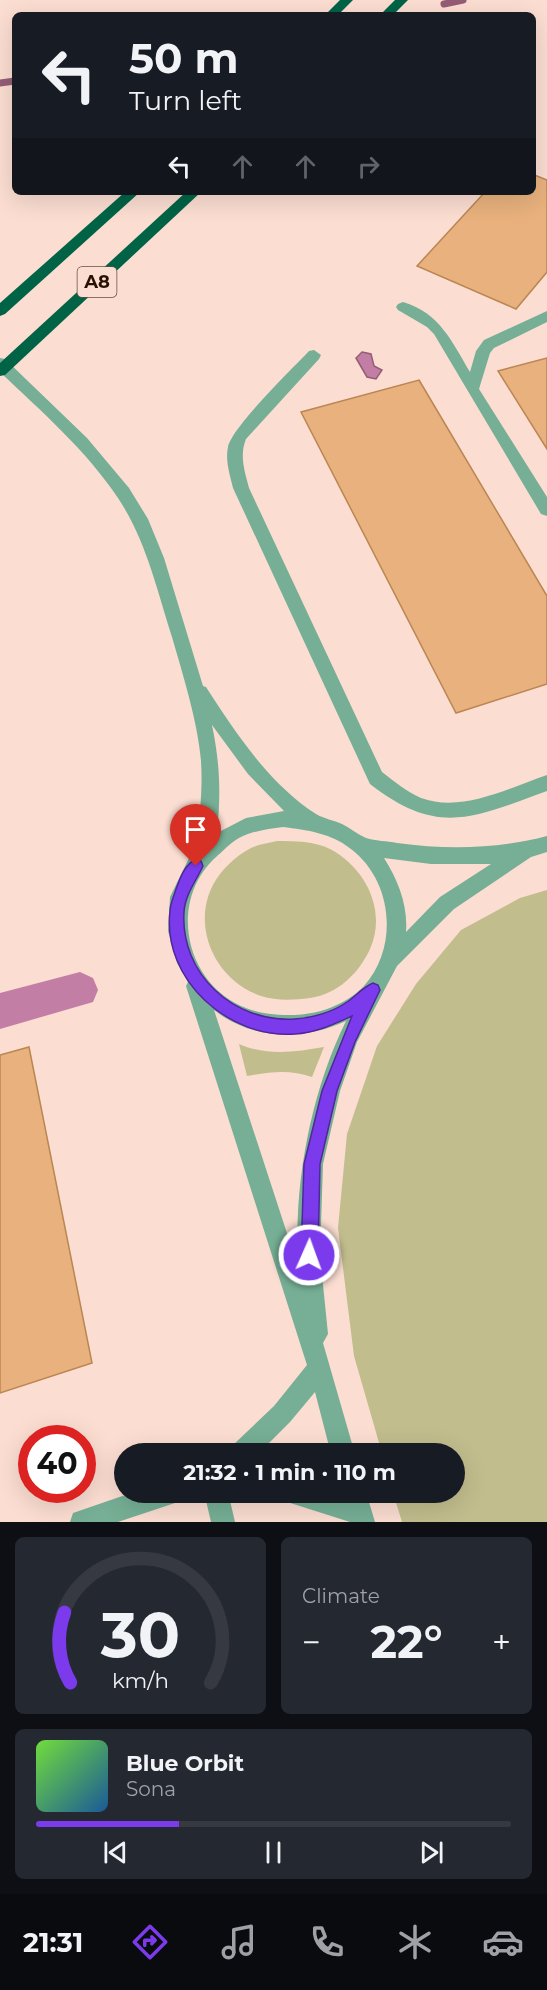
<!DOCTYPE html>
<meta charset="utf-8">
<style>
:root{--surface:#171b24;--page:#242831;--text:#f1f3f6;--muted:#9ea1a6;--line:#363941;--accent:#7c3aed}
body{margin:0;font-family:Montserrat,sans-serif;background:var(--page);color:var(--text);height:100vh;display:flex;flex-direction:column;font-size:22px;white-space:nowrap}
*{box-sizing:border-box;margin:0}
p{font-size:20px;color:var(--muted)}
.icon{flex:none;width:33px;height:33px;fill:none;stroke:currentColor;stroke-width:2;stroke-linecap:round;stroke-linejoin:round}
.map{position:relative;height:1522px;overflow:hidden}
.panel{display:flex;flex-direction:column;gap:15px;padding:15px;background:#0d0f14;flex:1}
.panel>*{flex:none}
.guide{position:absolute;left:12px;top:12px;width:524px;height:183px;border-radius:9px;box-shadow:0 6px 24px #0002;background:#171b24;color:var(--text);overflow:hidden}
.speed{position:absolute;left:18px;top:1425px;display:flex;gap:12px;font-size:30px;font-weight:700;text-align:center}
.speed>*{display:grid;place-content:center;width:78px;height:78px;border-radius:50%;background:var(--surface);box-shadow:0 6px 24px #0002;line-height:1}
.speed .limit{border:9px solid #d22;background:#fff;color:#111}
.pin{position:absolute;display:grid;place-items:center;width:51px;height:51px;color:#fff;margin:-62px -26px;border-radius:50% 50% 50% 0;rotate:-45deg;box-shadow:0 0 6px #0007}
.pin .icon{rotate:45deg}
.me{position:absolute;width:66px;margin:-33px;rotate:2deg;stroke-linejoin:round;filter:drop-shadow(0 0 4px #0008)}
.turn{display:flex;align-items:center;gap:21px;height:126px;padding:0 18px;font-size:27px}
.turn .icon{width:78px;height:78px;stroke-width:2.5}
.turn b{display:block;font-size:42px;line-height:51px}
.lanes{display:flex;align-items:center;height:57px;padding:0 18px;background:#0003;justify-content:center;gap:30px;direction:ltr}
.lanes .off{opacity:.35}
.big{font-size:45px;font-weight:700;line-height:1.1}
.panel .card{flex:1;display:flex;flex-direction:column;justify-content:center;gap:9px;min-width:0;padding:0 21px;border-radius:9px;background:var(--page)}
.panel .dial{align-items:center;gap:0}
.dial svg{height:156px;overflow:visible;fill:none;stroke:var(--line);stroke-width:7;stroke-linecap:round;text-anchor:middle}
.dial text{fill:var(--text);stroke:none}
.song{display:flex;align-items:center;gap:18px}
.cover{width:72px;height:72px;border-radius:9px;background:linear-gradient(135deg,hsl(100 70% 55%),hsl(210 70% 35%))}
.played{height:6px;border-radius:3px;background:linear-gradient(90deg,var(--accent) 30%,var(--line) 30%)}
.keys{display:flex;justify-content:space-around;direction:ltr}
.heat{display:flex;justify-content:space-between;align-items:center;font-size:33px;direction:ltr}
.panel .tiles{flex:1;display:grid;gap:15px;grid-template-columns:1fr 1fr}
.card:last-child{grid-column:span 2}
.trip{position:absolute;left:114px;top:1443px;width:351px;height:60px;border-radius:30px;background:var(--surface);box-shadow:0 6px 24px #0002;font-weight:700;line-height:60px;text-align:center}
.menu{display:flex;height:96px;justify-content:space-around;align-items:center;background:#090b0e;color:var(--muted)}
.menu .icon{width:42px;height:42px}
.menu .on{color:var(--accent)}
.menu b{font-size:27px;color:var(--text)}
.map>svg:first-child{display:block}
.green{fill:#c1bd8d}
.water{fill:#c27ea5;stroke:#945d75;stroke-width:1.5}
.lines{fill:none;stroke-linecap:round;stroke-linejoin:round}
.stream{stroke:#945d75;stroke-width:7}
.canal{fill:#c27ea5;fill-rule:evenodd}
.building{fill:#e8b17d;stroke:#ba8653;stroke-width:1.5}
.minor{fill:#76af95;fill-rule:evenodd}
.highway{fill:#006346;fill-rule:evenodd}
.route{fill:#7c3aed;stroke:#51269a;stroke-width:1.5}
.labels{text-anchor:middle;stroke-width:4.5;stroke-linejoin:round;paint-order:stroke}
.shield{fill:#fbddd1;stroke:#684e42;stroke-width:1.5}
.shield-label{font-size:18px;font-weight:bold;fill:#291005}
</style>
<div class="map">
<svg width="547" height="1522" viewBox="0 0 547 1522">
<rect width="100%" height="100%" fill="#fbddd1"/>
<g class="green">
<path d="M 277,841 C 295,841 314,841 330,849 C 366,868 387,911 370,949 C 359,973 338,994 310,998 C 293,1000 277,1001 261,996 C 211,979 187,917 220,874 C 228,864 239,854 251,848 C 259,844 269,843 277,841 Z"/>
<path d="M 547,890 L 547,1522 L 402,1522 L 393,1493 L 454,1492 L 454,1454 L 382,1453 L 354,1356 L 338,1228 L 347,1134 L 377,1046 L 416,984 L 461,930 L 520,898 Z"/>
<path d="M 239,1044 C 266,1056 296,1052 324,1047 L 312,1077 C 290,1069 270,1072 247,1076 Z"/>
</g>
<path class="water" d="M 362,352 L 371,354 L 374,366 L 382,370 L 376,379 L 367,377 L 356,358 Z"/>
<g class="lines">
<g class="stream">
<path d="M 444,4 L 463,0"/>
<path d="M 0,83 L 15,81"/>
</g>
<path class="canal" d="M 80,972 L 93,978 L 98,990 L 93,1002 L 0,1029 L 0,993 Z"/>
</g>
<g class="building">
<path d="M 532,174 L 547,180 L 547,272 L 516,309 L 417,266 L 485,192 L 532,192 Z"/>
<path d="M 547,358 L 547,449 L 498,371 Z"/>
<path d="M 419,380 L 547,596 L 547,684 L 456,713 L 301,412 Z"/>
<path d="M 29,1047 L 92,1363 L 0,1393 L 0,1055 Z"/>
</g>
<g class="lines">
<g class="minor">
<path d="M 403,302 C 440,313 452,342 470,372 L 476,351 L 484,340 L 547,311 L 547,322 L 494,348 L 490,353 L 479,389 L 547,497 L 547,516 L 541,514 L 434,334 L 427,327 L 398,310 L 396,307 L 398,304 Z"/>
<path d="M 314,350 L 321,355 L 319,359 L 246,439 C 239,456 245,472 249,488 L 382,772 C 395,782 407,792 421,798 C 462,813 509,788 547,775 L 547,791 C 473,818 438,837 370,784 L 233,488 C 230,475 225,461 228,447 C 232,427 292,369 309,351 Z"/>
<path d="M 0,358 L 5,359 L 87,438 L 129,488 L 148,519 L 164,558 L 203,686 L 206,687 C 236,733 269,784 316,814 C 324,819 334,820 342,824 C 350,828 357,834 366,838 C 375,841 387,841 397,843 C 448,850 497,849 547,836 L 547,852 L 531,857 L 454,909 L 397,966 L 357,1042 L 340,1091 L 323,1164 L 320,1255 L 328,1334 L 323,1343 L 355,1454 L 331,1454 L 315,1392 L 290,1422 L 258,1454 L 228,1454 L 232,1446 L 274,1406 L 307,1365 L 186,986 L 188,982 L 177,963 L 168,931 L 170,897 L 189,858 L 196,852 C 199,821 203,792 201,761 C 198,723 183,675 172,637 C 157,590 146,540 118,498 C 86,450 41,411 0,372 ZM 212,725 L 248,774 L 284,811 L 246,818 L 217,833 C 221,793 220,764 212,725 ZM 283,827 C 307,830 331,833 351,849 C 393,881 399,947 364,986 C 345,1005 320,1014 294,1015 C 275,1015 259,1014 241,1006 C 184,980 169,901 215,858 C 223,851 230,843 239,838 C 252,831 268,829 283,827 ZM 384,858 L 431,864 L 491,864 L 440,897 L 406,932 C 408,905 398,880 384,858 ZM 214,1010 C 252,1040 303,1041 346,1021 C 310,1094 292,1190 299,1270 Z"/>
<path d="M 134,1492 L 184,1492 L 181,1501 L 118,1522 L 70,1522 L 73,1513 Z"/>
<path d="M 204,1492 L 228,1492 L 235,1522 L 211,1522 Z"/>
<path d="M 281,1492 L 333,1492 L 343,1496 L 342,1492 L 366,1492 L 375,1522 L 350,1522 L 284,1501 Z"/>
</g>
<g class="highway">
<path d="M 340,0 L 353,0 L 338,15 L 325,15 Z"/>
<path d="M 395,0 L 408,0 L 393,15 L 380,15 Z"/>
<path d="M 125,192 L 140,192 L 5,314 L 0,316 L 0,303 Z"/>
<path d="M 186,192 L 201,192 L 5,375 L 0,376 L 0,363 Z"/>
</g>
</g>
<path class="route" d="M 196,859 L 201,861 L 203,866 C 196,881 185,895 184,912 C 180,974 234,1023 295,1019 C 312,1018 333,1012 347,1002 C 356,996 363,987 373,983 L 378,985 L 380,990 L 355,1042 L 337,1091 L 320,1164 L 318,1255 L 315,1261 L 309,1263 L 304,1261 L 301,1255 L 304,1164 L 322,1091 L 352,1016 C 334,1024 316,1033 295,1034 C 229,1039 162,980 170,911 C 170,904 174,896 176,889 C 180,878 185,864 196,859 Z"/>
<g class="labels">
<rect class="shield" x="77.5" y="267" width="39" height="30" rx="4.5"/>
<g class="shield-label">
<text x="97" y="288">A8</text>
</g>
</g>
</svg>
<div class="speed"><div class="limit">40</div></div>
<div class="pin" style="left:196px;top:866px;background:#d93025"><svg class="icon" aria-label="arrive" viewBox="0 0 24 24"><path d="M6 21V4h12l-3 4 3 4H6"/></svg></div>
<svg class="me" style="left:309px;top:1255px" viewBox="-20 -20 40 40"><circle r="17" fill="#7c3aed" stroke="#fff" stroke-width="3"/><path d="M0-11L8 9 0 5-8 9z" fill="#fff"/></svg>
<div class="trip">21:32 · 1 min · 110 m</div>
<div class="guide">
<div class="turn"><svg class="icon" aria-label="left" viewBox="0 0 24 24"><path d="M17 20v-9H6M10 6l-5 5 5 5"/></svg><div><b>50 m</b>Turn left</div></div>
<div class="lanes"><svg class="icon" aria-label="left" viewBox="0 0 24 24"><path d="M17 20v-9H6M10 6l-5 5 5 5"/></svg><svg class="icon off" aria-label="ahead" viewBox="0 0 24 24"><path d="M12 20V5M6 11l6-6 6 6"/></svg><svg class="icon off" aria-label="ahead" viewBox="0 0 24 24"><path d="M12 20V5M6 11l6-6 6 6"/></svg><svg class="icon off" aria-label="right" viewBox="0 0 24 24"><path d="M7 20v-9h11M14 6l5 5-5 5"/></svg></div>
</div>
</div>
<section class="panel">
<div class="tiles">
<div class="card dial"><svg viewBox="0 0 100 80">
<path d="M14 69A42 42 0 1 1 86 69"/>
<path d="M14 69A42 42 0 0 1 11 33" stroke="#7c3aed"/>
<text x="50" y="56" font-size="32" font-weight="700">30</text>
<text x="50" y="72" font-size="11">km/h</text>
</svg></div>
<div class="card"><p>Climate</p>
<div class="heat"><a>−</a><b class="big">22°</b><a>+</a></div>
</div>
<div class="card">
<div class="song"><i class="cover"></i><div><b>Blue Orbit</b><p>Sona</p></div></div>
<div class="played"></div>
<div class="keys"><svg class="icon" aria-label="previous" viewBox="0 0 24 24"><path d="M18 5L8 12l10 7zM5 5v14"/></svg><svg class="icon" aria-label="pause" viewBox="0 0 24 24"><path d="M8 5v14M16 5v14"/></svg><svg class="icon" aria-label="next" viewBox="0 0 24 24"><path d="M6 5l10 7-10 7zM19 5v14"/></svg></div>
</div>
</div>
</section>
<nav class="menu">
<b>21:31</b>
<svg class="icon on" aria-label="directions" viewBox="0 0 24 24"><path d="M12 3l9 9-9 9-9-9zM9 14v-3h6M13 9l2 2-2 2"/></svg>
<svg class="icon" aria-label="music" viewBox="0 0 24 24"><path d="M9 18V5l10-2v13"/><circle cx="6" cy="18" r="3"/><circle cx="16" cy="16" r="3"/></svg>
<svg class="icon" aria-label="phone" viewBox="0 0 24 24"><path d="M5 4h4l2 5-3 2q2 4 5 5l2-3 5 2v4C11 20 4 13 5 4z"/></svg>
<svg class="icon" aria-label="climate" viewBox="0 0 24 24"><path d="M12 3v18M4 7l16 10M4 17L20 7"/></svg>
<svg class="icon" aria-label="car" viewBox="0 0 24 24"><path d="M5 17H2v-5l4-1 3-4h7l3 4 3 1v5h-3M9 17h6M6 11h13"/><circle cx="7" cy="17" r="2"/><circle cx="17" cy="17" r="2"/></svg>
</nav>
